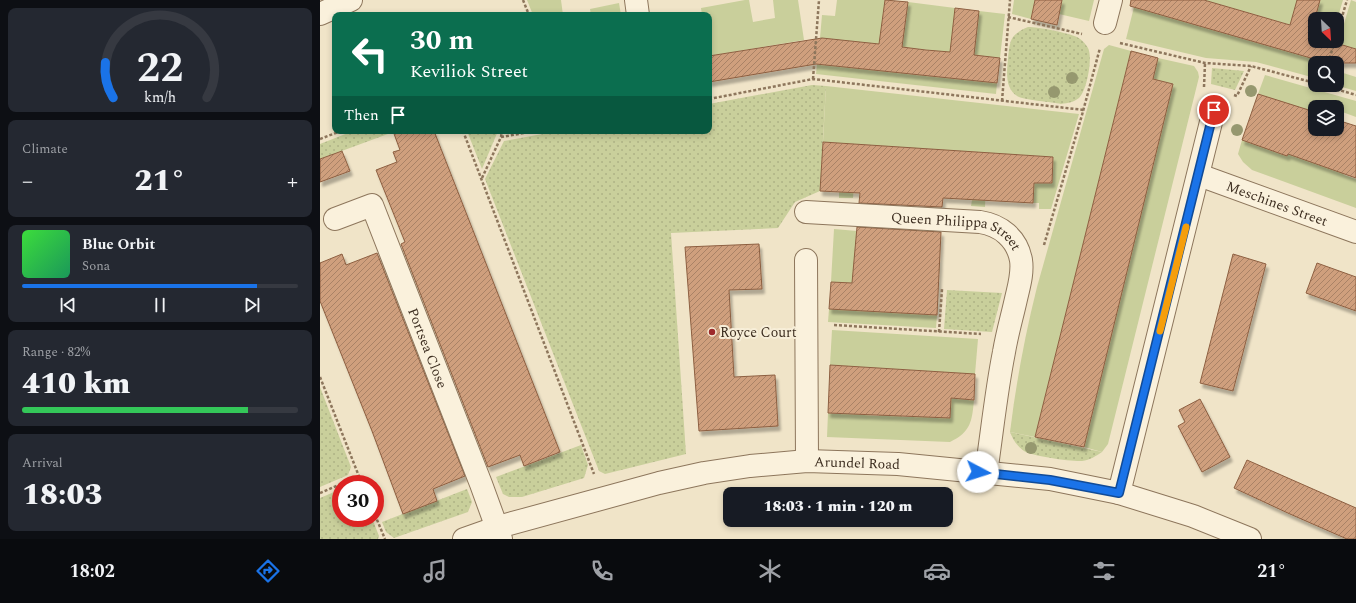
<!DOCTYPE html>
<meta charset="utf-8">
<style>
:root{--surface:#171b24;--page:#242831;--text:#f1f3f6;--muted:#9ea1a6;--line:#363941;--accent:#1a73e8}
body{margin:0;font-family:Spectral,serif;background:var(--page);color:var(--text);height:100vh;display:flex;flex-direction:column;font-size:15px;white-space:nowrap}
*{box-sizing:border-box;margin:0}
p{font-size:13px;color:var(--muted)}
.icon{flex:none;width:22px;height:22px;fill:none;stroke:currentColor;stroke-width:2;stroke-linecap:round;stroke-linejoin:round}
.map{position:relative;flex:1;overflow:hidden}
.panel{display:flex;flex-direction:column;gap:8px;padding:8px;background:#0d0f14;width:320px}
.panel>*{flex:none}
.top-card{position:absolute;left:12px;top:12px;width:380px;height:122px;border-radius:8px;box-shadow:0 2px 6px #0003;background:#0b6e4f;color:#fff;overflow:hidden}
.needle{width:26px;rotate:155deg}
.controls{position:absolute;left:988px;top:12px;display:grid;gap:8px}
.controls a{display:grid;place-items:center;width:36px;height:36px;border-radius:8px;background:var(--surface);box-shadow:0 2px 6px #0003;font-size:20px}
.speed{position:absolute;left:12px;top:475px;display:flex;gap:8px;font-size:20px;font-weight:700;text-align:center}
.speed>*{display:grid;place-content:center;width:52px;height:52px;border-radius:50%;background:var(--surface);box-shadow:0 2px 6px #0003;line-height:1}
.speed .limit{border:6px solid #d22;background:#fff;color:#111}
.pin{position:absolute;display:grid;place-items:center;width:34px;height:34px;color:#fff;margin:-17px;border:2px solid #fff;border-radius:50%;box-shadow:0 1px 4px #0007}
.me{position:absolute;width:44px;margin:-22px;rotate:95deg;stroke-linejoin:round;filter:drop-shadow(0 0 3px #0008)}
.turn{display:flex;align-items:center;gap:14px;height:84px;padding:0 12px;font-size:18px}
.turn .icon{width:52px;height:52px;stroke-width:2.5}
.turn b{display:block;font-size:28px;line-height:34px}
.then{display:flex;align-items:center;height:38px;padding:0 12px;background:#0003;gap:8px;font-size:15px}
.big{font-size:30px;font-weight:800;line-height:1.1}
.panel .card{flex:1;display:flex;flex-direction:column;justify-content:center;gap:6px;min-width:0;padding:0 14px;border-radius:8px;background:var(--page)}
.panel .dial{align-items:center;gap:0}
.dial svg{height:104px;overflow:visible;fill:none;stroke:var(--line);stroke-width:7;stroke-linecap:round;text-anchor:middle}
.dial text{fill:var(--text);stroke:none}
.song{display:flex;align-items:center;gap:12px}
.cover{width:48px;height:48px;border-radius:6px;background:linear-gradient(135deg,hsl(120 70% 55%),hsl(150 70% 35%))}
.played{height:4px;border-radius:2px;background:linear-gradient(90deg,var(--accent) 85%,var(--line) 85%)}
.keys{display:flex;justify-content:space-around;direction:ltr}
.heat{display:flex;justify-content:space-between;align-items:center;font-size:22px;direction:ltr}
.charge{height:6px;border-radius:3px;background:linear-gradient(90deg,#34c759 82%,var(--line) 0)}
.trip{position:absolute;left:403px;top:487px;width:230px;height:40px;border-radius:8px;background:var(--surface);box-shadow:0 2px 6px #0003;font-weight:800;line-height:40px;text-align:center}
.tab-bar{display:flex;height:64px;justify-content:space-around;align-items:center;background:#090b0e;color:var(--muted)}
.tab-bar .icon{width:28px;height:28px}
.tab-bar .active{color:var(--accent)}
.tab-bar b{font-size:18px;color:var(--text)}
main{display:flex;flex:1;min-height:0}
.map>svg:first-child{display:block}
.grass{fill:url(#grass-dots)}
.garden{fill:#c9cf9b}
.building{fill:url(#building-hatch);stroke:#8d5f41;filter:url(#shadow)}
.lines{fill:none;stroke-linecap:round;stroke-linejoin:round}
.minor-casing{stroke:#8d765c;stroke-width:24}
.path{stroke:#8d765c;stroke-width:2.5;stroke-dasharray:3 2;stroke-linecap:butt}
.minor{stroke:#faf1dc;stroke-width:22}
.tree{fill:#96986f}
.route-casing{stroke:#114b97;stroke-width:10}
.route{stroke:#1a73e8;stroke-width:7}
.slow{stroke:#f59e0b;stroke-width:7}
.poi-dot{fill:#9e2a2b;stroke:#f7eed8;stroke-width:1.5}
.labels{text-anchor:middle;stroke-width:4;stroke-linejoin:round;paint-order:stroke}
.street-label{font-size:14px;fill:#3d2e20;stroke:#f7eed8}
.poi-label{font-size:14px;fill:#3d2e20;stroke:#f7eed8;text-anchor:start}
</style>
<main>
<section class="panel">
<div class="card dial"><svg viewBox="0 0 100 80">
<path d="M14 69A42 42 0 1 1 86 69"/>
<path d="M14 69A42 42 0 0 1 8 42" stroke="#1a73e8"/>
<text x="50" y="56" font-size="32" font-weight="700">22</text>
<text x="50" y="72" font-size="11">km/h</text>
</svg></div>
<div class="card"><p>Climate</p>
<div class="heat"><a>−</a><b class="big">21°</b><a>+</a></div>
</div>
<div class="card">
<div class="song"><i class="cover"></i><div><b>Blue Orbit</b><p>Sona</p></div></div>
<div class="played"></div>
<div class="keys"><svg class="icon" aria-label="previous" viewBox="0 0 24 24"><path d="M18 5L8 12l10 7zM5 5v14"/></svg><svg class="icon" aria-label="pause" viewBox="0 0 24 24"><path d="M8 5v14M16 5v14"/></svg><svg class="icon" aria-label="next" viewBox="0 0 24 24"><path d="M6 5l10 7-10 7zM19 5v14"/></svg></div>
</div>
<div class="card"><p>Range · 82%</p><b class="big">410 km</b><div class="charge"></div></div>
<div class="card"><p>Arrival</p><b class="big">18:03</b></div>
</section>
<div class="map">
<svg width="1036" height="539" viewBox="0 0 1036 539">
<defs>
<pattern id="grass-dots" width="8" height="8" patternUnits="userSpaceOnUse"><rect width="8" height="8" fill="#c9cf9b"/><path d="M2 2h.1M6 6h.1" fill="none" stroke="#aeb285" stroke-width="1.8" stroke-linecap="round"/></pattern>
<pattern id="building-hatch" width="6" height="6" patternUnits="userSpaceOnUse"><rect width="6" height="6" fill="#cf9f7d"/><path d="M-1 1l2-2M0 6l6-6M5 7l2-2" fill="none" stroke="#a98266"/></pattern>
<filter id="shadow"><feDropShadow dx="2.5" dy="4.5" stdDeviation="1" flood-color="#0004"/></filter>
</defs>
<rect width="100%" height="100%" fill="#f0e4c8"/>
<g class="grass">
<path d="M 708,27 C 719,27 748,33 757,37 C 761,39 766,44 768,48 C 773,57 767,91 759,98 C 754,102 748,103 741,104 C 732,102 705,100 699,97 C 684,90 687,71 688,58 C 689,51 689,43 693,37 C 697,32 703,29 708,27 Z"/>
<path d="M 892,68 L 924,71 L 915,90 L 891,84 Z"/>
<path d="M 492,85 L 506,86 L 500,191 L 475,202 L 458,228 L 351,233 L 366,454 L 285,474 L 279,471 L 165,179 L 184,141 L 239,131 L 389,131 L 389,104 Z"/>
<path d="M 33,131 L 76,131 L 0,159 L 0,144 Z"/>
<path d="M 147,131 L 178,131 L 162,169 Z"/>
<path d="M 627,290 L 682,293 L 672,332 L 624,329 Z"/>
<path d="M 0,387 L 31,467 L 28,475 L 0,487 Z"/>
<path d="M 690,432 L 782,452 C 776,456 770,460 762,461 C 754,462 711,456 704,451 C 697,446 693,440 690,432 Z"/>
<path d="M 261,445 L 268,465 L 264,478 L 202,497 L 189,497 L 183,494 L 176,477 Z"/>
<path d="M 21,489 L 21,518 L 52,518 L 59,536 L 58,539 L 0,539 L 0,498 Z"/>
<path d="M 147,489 L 152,502 L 148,512 L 74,538 L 66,532 L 62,522 Z"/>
</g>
<g class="garden">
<path d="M 207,0 L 241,0 L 243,15 L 213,15 Z"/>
<path d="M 425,0 L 429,0 L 433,22 L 455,18 L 453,0 L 478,0 L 484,40 L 389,56 L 389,15 L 382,15 L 381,8 Z"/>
<path d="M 517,0 L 565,0 L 562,22 L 585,25 L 588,2 L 635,8 L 633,30 L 656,32 L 659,11 L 685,14 L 680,58 L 500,38 L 502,15 L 515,16 Z"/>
<path d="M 694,0 L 715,0 L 711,19 L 692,14 Z"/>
<path d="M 742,0 L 774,0 L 769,21 L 739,14 Z"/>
<path d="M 884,0 L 977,0 L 996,13 L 1000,0 L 1023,0 L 1017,20 L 1017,19 L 995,19 L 995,32 Z"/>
<path d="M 1031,0 L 1036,2 L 1036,49 L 1018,44 Z"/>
<path d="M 299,3 L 301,15 L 271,15 L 270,9 Z"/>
<path d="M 814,7 L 1005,62 L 995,63 L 995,78 L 936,62 L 886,58 L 806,39 Z"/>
<path d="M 789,45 L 811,51 L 715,437 L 690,432 C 696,383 705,335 717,287 L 784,49 Z"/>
<path d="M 838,58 L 874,66 L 878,72 L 879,77 L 788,444 L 782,452 L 764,447 L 827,189 L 806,184 L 812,163 L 833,168 L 836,153 L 815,147 L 849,98 L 853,84 L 833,79 Z"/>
<path d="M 497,64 L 677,83 L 676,94 L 496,74 Z"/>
<path d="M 1017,71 L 1036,77 L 1036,91 L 1015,85 L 1017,85 Z"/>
<path d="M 945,75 L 1036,101 L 1036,117 L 1017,110 L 1017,107 L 995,107 L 995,113 L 938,94 Z"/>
<path d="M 506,86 L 759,114 L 731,209 L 719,209 L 719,203 L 713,203 L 714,183 L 732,183 L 733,157 L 503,142 Z"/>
<path d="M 974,135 L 1031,155 L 1024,175 L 1036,179 L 1036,208 L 932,170 L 923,162 L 918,154 L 922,140 L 935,144 Z"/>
<path d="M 535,170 L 533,198 L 519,198 L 519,192 Z"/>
<path d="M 647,178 L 666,179 L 665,207 L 651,206 L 652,200 L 645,200 Z"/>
<path d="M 514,229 L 537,231 L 608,260 L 620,261 L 618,289 L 511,282 Z"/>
<path d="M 509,309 L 617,315 L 616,328 L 508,322 Z"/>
<path d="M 512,330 L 658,339 L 655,374 L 510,365 Z"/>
<path d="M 522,392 L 546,393 L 546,415 L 559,416 L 560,394 L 583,396 L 582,417 L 595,417 L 596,396 L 617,397 L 617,417 L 630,418 L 631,398 L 654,400 C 652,421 651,432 630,442 L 507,437 L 508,413 L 521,414 Z"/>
</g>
<g class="building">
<path d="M 565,0 L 588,2 L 582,47 L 606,50 L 630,52 L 635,8 L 659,11 L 654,55 L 680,58 L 677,83 L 496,64 L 389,82 L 389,56 L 502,38 L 559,44 Z"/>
<path d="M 715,0 L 742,0 L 737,25 L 711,19 Z"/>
<path d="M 811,0 L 884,0 L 970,25 L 977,0 L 1000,0 L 989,41 L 1009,41 L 1036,49 L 1036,63 L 1008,63 L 810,6 Z"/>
<path d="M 811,51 L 838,58 L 833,79 L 853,84 L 764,447 L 715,437 Z"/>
<path d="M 938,94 L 995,112 L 995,129 L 1017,129 L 1017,120 L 1036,126 L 1036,178 L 968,154 L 967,156 L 922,140 Z"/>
<path d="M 73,131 L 114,131 L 240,452 L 204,466 L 200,455 L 168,467 L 81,244 L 85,242 L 56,170 L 77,162 L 73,152 L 80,150 Z"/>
<path d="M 503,142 L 733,157 L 732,183 L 714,183 L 713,203 L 623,198 L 622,207 L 539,203 L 540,193 L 500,191 Z"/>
<path d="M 22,151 L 30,171 L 0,182 L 0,159 Z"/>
<path d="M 537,227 L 621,232 L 617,315 L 509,309 L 511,282 L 532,283 Z"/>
<path d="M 439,244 L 442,289 L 409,290 L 414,377 L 455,375 L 458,426 L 379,431 L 365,247 Z"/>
<path d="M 57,253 L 145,476 L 113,489 L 117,501 L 83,514 L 52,431 L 0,301 L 0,263 L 22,254 L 26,265 Z"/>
<path d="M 913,254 L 946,264 L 913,391 L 880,383 Z"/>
<path d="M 997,263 L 1036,277 L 1036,311 L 986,293 Z"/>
<path d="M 510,365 L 655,374 L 654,400 L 631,398 L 630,418 L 508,413 Z"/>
<path d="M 880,399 L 910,457 L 882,472 L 858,426 L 865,422 L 859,410 Z"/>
<path d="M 927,460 L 1036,508 L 1036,539 L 1027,539 L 970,514 L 914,488 Z"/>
</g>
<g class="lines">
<g class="minor-casing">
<g id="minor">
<path d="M 316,0 L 318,15"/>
<path d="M 0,14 L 31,0"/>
<path d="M 785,23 L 791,0"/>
<path id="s1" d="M 879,175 L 1036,232"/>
<path id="s2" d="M 486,212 L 660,222 C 680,225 697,238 701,260 C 703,273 699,286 696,299 C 692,317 687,334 684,352 C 676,392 672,433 666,473"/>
<path id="s3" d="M 15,219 L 52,205 L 161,484 L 181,539"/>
<path d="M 486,260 L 487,461"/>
<path d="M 799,493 L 894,110"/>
<path id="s4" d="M 144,539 L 178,527 L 339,483 L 384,473 L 430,466 L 487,461 L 578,464 L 730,479 L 799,493 L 873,516 L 930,539"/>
</g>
</g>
<g class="path">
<path d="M 203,0 L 209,15"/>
<path d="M 688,17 L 762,34"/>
<path d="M 1017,34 L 1027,0"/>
<path d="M 800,43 L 885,63 L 931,66 L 995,83"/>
<path d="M 1008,63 L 1015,41"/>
<path d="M 493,79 L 499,0"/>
<path d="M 1002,85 L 1036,95"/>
<path d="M 884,87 L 885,63"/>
<path d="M 914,95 L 917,96 L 931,66"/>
<path d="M 389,99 L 493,79 L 764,110"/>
<path d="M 682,101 L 690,0"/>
<path d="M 143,131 L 274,474"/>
<path d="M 181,137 L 216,131"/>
<path d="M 0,139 L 21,131"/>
<path d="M 162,178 L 181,137 L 182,131"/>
<path d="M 724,245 L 762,115 L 780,48"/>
<path d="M 514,325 L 661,334"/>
<path d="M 619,332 L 622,289"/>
<path d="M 0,377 L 42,484"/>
<path d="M 22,484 L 39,477"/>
<path d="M 0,493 L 21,484"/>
<path d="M 55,515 L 65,539"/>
</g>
<use href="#minor" class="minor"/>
</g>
<g class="tree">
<circle cx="752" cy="78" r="6"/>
<circle cx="931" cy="91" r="6"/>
<circle cx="734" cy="92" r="6"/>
<circle cx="917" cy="130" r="6"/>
<circle cx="711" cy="448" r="6"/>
</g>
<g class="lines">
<g class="route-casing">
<path id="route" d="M 658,472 L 730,480 L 799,493 L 894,110"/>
</g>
<use href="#route" class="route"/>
<path class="slow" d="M 840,331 L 866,227"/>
</g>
<circle class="poi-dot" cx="392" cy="332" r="4"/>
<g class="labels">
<g class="street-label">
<text dy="5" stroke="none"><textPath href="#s1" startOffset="83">Meschines Street</textPath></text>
<text dy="5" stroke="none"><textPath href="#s2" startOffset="154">Queen Philippa Street</textPath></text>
<text dy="5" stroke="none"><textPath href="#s3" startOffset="193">Portsea Close</textPath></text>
<text dy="5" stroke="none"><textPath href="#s4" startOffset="403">Arundel Road</textPath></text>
</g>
<g class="poi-label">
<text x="400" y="337">Royce Court</text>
</g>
</g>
</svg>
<div class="controls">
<a><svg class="needle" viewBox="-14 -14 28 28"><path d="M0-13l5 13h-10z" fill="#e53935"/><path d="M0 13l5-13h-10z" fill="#9ea1a6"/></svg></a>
<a><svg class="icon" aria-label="search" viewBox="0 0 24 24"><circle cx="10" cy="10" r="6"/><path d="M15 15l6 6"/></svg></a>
<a><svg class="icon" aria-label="layers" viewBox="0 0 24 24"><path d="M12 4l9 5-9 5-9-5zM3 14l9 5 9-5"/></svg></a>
</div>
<div class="speed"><div class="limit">30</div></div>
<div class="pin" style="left:894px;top:110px;background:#d93025"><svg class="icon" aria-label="arrive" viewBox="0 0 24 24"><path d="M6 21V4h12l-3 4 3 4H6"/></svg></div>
<svg class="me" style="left:658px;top:472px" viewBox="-20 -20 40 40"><circle r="19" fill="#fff"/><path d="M0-13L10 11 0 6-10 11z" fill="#1a73e8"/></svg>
<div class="trip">18:03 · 1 min · 120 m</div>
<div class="top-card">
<div class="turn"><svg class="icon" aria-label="left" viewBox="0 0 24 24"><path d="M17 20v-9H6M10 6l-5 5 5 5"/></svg><div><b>30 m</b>Keviliok Street</div></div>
<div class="then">Then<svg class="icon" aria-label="arrive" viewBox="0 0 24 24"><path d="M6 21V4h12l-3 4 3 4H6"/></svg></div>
</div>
</div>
</main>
<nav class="tab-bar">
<b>18:02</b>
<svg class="icon active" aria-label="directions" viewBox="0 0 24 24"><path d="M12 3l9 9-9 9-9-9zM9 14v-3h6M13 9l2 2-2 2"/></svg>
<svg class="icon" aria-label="music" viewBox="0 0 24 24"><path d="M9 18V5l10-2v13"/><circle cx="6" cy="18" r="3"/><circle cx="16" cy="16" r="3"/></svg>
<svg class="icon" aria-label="phone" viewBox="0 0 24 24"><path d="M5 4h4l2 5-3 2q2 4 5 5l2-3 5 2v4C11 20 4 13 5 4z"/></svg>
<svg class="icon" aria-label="climate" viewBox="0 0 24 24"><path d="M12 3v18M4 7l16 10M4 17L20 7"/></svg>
<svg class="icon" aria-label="car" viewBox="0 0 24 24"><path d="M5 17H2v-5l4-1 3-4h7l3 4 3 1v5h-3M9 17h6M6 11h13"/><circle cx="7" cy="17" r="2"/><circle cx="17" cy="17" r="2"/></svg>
<svg class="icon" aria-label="filters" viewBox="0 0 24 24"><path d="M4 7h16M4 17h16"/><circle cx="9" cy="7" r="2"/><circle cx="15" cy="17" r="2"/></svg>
<b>21°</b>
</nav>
